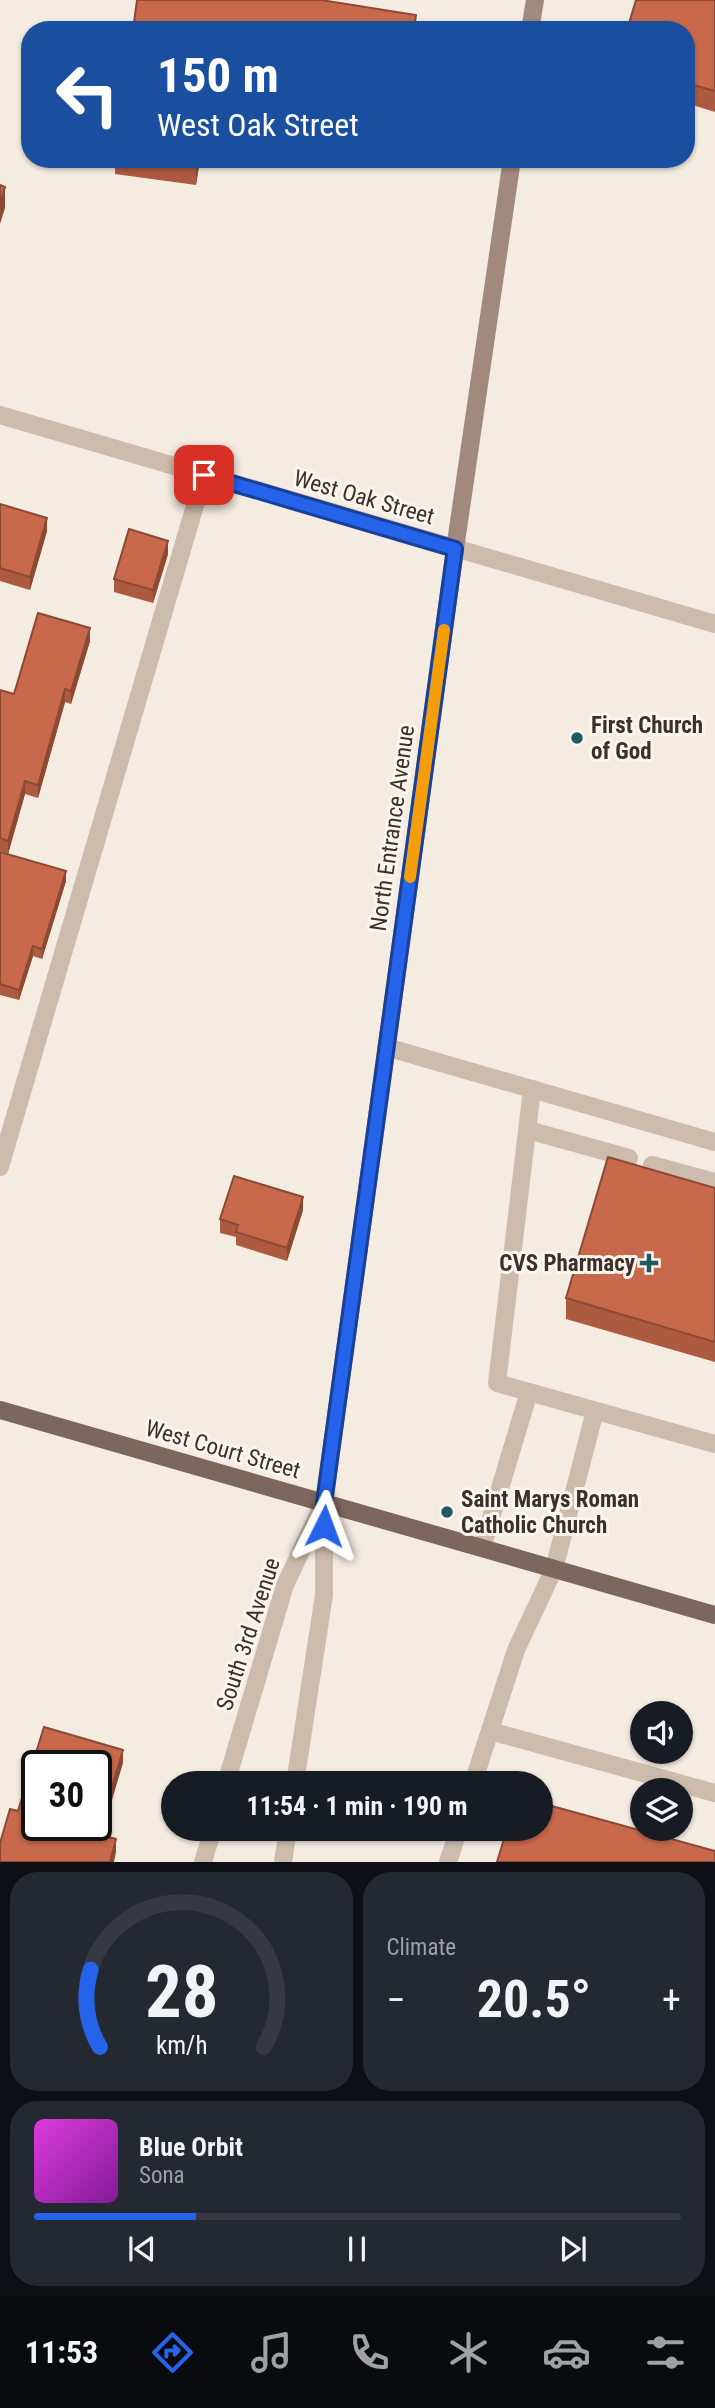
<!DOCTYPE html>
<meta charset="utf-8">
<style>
:root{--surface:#171b24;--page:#242831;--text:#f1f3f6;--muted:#9ea1a6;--line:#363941;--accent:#2563eb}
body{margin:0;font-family:"Roboto Condensed",sans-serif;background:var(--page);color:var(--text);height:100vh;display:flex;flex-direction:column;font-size:26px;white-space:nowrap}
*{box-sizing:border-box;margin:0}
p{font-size:23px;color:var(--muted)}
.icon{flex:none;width:38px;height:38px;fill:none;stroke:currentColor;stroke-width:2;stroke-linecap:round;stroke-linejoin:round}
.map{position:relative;height:1862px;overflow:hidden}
.sheet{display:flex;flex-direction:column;gap:10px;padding:10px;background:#0d0f14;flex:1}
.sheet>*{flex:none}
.guide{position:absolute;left:21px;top:21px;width:674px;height:147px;border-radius:28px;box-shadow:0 2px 5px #0004;background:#1a4fa0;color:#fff;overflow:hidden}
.controls{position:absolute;left:630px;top:1701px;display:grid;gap:14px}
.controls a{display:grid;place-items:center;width:63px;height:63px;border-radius:50%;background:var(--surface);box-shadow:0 2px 5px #0004;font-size:35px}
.speed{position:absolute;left:21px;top:1750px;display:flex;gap:14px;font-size:35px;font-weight:700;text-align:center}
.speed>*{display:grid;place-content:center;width:91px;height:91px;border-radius:50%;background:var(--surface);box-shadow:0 2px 5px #0004;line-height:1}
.speed .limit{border:4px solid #111;border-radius:10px;background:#fff;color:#111}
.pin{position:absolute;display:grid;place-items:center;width:60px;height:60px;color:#fff;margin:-30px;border-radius:14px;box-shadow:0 4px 10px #0006}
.me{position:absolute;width:77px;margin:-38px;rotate:3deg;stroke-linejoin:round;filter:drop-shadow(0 0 5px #0008)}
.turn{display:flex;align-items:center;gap:24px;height:147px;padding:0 21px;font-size:32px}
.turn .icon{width:91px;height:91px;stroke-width:2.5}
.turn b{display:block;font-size:49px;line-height:60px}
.big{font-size:52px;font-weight:700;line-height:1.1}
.sheet .card{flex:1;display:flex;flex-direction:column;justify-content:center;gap:10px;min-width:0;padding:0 24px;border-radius:28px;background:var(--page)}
.sheet .dial{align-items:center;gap:0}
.dial svg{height:182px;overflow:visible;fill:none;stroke:var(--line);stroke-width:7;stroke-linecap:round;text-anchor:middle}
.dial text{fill:var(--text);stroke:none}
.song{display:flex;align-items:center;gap:21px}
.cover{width:84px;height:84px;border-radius:10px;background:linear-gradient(135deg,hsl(300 70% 55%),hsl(290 70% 35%))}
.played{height:7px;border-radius:4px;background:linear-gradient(90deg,var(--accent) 25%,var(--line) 25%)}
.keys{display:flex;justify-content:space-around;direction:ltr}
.heat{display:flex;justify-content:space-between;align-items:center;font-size:38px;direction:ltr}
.sheet .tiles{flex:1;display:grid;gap:10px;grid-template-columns:1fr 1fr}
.card:last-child{grid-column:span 2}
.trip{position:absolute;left:161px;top:1771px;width:392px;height:70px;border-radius:35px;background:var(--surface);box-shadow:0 2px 5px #0004;font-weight:700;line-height:70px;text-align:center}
.tabs{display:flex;height:112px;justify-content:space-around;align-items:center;background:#090b0e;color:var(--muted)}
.tabs .icon{width:49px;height:49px}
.tabs .current{color:var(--accent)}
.tabs b{font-size:32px;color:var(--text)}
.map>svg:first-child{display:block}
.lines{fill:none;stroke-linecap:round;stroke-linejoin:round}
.service{stroke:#cdbbac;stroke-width:18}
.minor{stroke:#cdbbac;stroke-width:18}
.secondary{stroke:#a18a7d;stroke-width:18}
.primary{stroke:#7d675c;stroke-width:18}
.wall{fill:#ac5a40}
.shaded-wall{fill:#8c4a34}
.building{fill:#c8694b;stroke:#8c4a34;stroke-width:2;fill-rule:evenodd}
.route-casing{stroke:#184099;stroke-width:18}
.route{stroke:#2563eb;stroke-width:12}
.slow{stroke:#f59e0b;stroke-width:12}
.poi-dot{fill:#1f5a5e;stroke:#fbf5ee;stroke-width:2.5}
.labels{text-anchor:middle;stroke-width:6;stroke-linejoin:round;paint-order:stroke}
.street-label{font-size:23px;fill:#3b302b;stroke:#fbf5ee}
.poi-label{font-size:23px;font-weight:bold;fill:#3b302b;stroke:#fbf5ee;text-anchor:start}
</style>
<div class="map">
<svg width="715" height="1862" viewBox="0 0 715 1862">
<rect width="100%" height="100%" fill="#f4ebe1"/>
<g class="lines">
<g class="service">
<path d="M 386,1047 L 715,1142"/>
<path d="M 532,1089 L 497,1383 L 715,1444"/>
<path d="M 528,1130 L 629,1158"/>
<path d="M 652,1165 L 715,1182"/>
<path d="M 0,1167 L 204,475"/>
<path d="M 482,1548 L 529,1392"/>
<path d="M 490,1731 L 715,1793"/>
<path d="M 473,1783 L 516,1650 L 554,1569 L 595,1411"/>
<path d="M 448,1862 L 459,1829"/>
</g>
<g class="minor">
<path d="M 0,415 L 715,624"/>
<path d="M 226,1783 L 285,1585 L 324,1503"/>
<path d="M 295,1783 L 324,1595 L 324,1510"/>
<path d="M 203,1862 L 213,1829"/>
<path d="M 283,1862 L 288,1829"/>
</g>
<g class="secondary">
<path d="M 530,30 L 535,0"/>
<path d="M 324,1503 L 455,549 L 512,159"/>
</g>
<path class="primary" d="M 0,1410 L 715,1615"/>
</g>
<g class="wall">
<path d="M 715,0 L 715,112 L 686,103 L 686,30 Z"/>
<path d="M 115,159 L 200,159 L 196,185 L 115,174 Z"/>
<path d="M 0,504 L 47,531 L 30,590 L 0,581 Z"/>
<path d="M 168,554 L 153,603 L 114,592 L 114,579 Z"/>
<path d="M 90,641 L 71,704 L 65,702 L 38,798 L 25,794 L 8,854 L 0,851 L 0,690 L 14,694 Z"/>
<path d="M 0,852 L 66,881 L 42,959 L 33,956 L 19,1000 L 0,995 Z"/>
<path d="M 715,1188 L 715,1362 L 566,1319 L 566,1298 Z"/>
<path d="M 303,1210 L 287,1261 L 236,1245 L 236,1237 L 220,1233 L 220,1219 Z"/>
</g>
<g class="shaded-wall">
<path d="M 197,159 L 200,159 L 196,185 L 196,165 Z"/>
<path d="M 5,187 L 5,208 L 0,224 L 0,204 Z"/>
<path d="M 47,518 L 47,531 L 30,590 L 30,577 Z"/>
<path d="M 168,541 L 168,554 L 153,603 L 153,590 Z"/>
<path d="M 90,628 L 90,641 L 71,704 L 71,691 Z"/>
<path d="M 65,689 L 65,702 L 38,798 L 38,785 Z"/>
<path d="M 25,781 L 25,794 L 8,854 L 8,841 Z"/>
<path d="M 66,871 L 66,881 L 42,959 L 42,949 Z"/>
<path d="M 33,946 L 33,956 L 19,1000 L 19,990 Z"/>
<path d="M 303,1197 L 303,1210 L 287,1261 L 287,1248 Z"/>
<path d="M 123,1750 L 123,1763 L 98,1847 L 98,1834 Z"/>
<path d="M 116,1839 L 116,1852 L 114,1862 L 110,1862 Z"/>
</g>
<g class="building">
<path d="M 137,0 L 321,0 L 416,15 L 414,30 L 133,30 Z"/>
<path d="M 636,0 L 715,0 L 715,91 L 686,83 L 686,30 L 627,30 Z"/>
<path d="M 157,159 L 197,159 L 196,165 Z"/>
<path d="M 0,185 L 5,187 L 0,204 Z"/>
<path d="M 0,504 L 47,518 L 30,577 L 0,568 Z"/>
<path d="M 129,529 L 168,541 L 153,590 L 114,579 Z"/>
<path d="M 38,613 L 90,628 L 71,691 L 65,689 L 38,785 L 25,781 L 8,841 L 0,838 L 0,690 L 14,694 Z"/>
<path d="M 0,852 L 66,871 L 42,949 L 33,946 L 19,990 L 0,984 Z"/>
<path d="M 608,1157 L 715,1188 L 715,1342 L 566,1298 Z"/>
<path d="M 234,1176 L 303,1197 L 287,1248 L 236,1232 L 238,1225 L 220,1219 Z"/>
<path d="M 44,1727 L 123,1750 L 98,1834 L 116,1839 L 110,1862 L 0,1862 L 0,1843 L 10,1809 L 18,1811 ZM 37,1766 L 96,1766 L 96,1825 L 37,1825 Z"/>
<path d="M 541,1803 L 715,1851 L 715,1862 L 497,1862 L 507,1829 L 541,1829 Z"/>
</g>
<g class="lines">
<g class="route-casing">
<path id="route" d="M 204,475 L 455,549 L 324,1503 L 324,1526"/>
</g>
<use href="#route" class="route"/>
<path class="slow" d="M 410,877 L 444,630"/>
</g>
<g class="poi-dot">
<circle cx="577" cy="738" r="7"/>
<path d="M645.5 1252.5h7v7h7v7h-7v7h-7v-7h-7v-7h7z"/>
<circle cx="447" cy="1512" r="7"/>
</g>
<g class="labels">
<g class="street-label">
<text transform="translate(364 497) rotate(16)" y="8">West Oak Street</text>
<text transform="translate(392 828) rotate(-82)" y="8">North Entrance Avenue</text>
<text transform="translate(223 1449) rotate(16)" y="8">West Court Street</text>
<text transform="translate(248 1634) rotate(-72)" y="8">South 3rd Avenue</text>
</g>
<g class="poi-label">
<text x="591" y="733">First Church<tspan x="591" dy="26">of God</tspan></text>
<text x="635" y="1271" text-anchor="end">CVS Pharmacy</text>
<text x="461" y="1507">Saint Marys Roman<tspan x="461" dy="26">Catholic Church</tspan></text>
</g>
</g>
</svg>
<div class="controls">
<a><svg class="icon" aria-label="sound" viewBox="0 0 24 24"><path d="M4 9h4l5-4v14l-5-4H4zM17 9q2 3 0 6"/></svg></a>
<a><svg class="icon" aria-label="layers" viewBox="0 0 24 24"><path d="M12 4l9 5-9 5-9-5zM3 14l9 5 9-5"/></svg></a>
</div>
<div class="speed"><div class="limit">30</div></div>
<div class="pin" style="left:204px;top:475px;background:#d93025"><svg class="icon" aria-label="arrive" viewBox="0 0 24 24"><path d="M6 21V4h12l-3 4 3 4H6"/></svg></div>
<svg class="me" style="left:324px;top:1526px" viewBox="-20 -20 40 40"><path d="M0-17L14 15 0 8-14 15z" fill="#2563eb" stroke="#fff" stroke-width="4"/></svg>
<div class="trip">11:54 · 1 min · 190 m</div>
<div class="guide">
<div class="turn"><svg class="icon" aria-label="left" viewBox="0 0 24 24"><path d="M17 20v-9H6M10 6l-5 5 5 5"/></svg><div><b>150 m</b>West Oak Street</div></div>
</div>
</div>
<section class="sheet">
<div class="tiles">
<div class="card dial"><svg viewBox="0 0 100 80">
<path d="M14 69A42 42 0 1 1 86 69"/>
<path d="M14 69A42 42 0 0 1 10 35" stroke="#2563eb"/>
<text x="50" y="56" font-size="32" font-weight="700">28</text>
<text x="50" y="72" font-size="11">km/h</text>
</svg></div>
<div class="card"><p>Climate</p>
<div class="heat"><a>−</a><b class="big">20.5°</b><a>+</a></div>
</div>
<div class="card">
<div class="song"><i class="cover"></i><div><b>Blue Orbit</b><p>Sona</p></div></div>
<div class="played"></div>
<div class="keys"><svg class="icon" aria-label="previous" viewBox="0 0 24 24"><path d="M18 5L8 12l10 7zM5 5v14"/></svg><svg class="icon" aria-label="pause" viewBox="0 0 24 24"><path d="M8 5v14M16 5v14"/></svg><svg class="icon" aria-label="next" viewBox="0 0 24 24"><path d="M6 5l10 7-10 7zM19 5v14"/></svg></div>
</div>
</div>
</section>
<nav class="tabs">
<b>11:53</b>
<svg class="icon current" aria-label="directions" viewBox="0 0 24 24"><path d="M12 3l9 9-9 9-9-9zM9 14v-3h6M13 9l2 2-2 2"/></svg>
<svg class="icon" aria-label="music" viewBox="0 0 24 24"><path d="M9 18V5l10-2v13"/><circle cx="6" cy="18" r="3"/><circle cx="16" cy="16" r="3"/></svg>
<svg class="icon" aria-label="phone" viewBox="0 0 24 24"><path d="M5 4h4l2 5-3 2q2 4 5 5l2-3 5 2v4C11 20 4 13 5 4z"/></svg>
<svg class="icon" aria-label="climate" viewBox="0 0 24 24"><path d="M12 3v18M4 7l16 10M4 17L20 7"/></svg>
<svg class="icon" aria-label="car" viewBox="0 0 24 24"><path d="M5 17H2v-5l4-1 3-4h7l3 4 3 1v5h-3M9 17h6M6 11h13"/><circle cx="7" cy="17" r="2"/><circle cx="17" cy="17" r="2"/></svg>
<svg class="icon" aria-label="filters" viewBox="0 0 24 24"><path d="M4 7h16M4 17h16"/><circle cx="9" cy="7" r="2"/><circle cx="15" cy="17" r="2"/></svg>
</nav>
